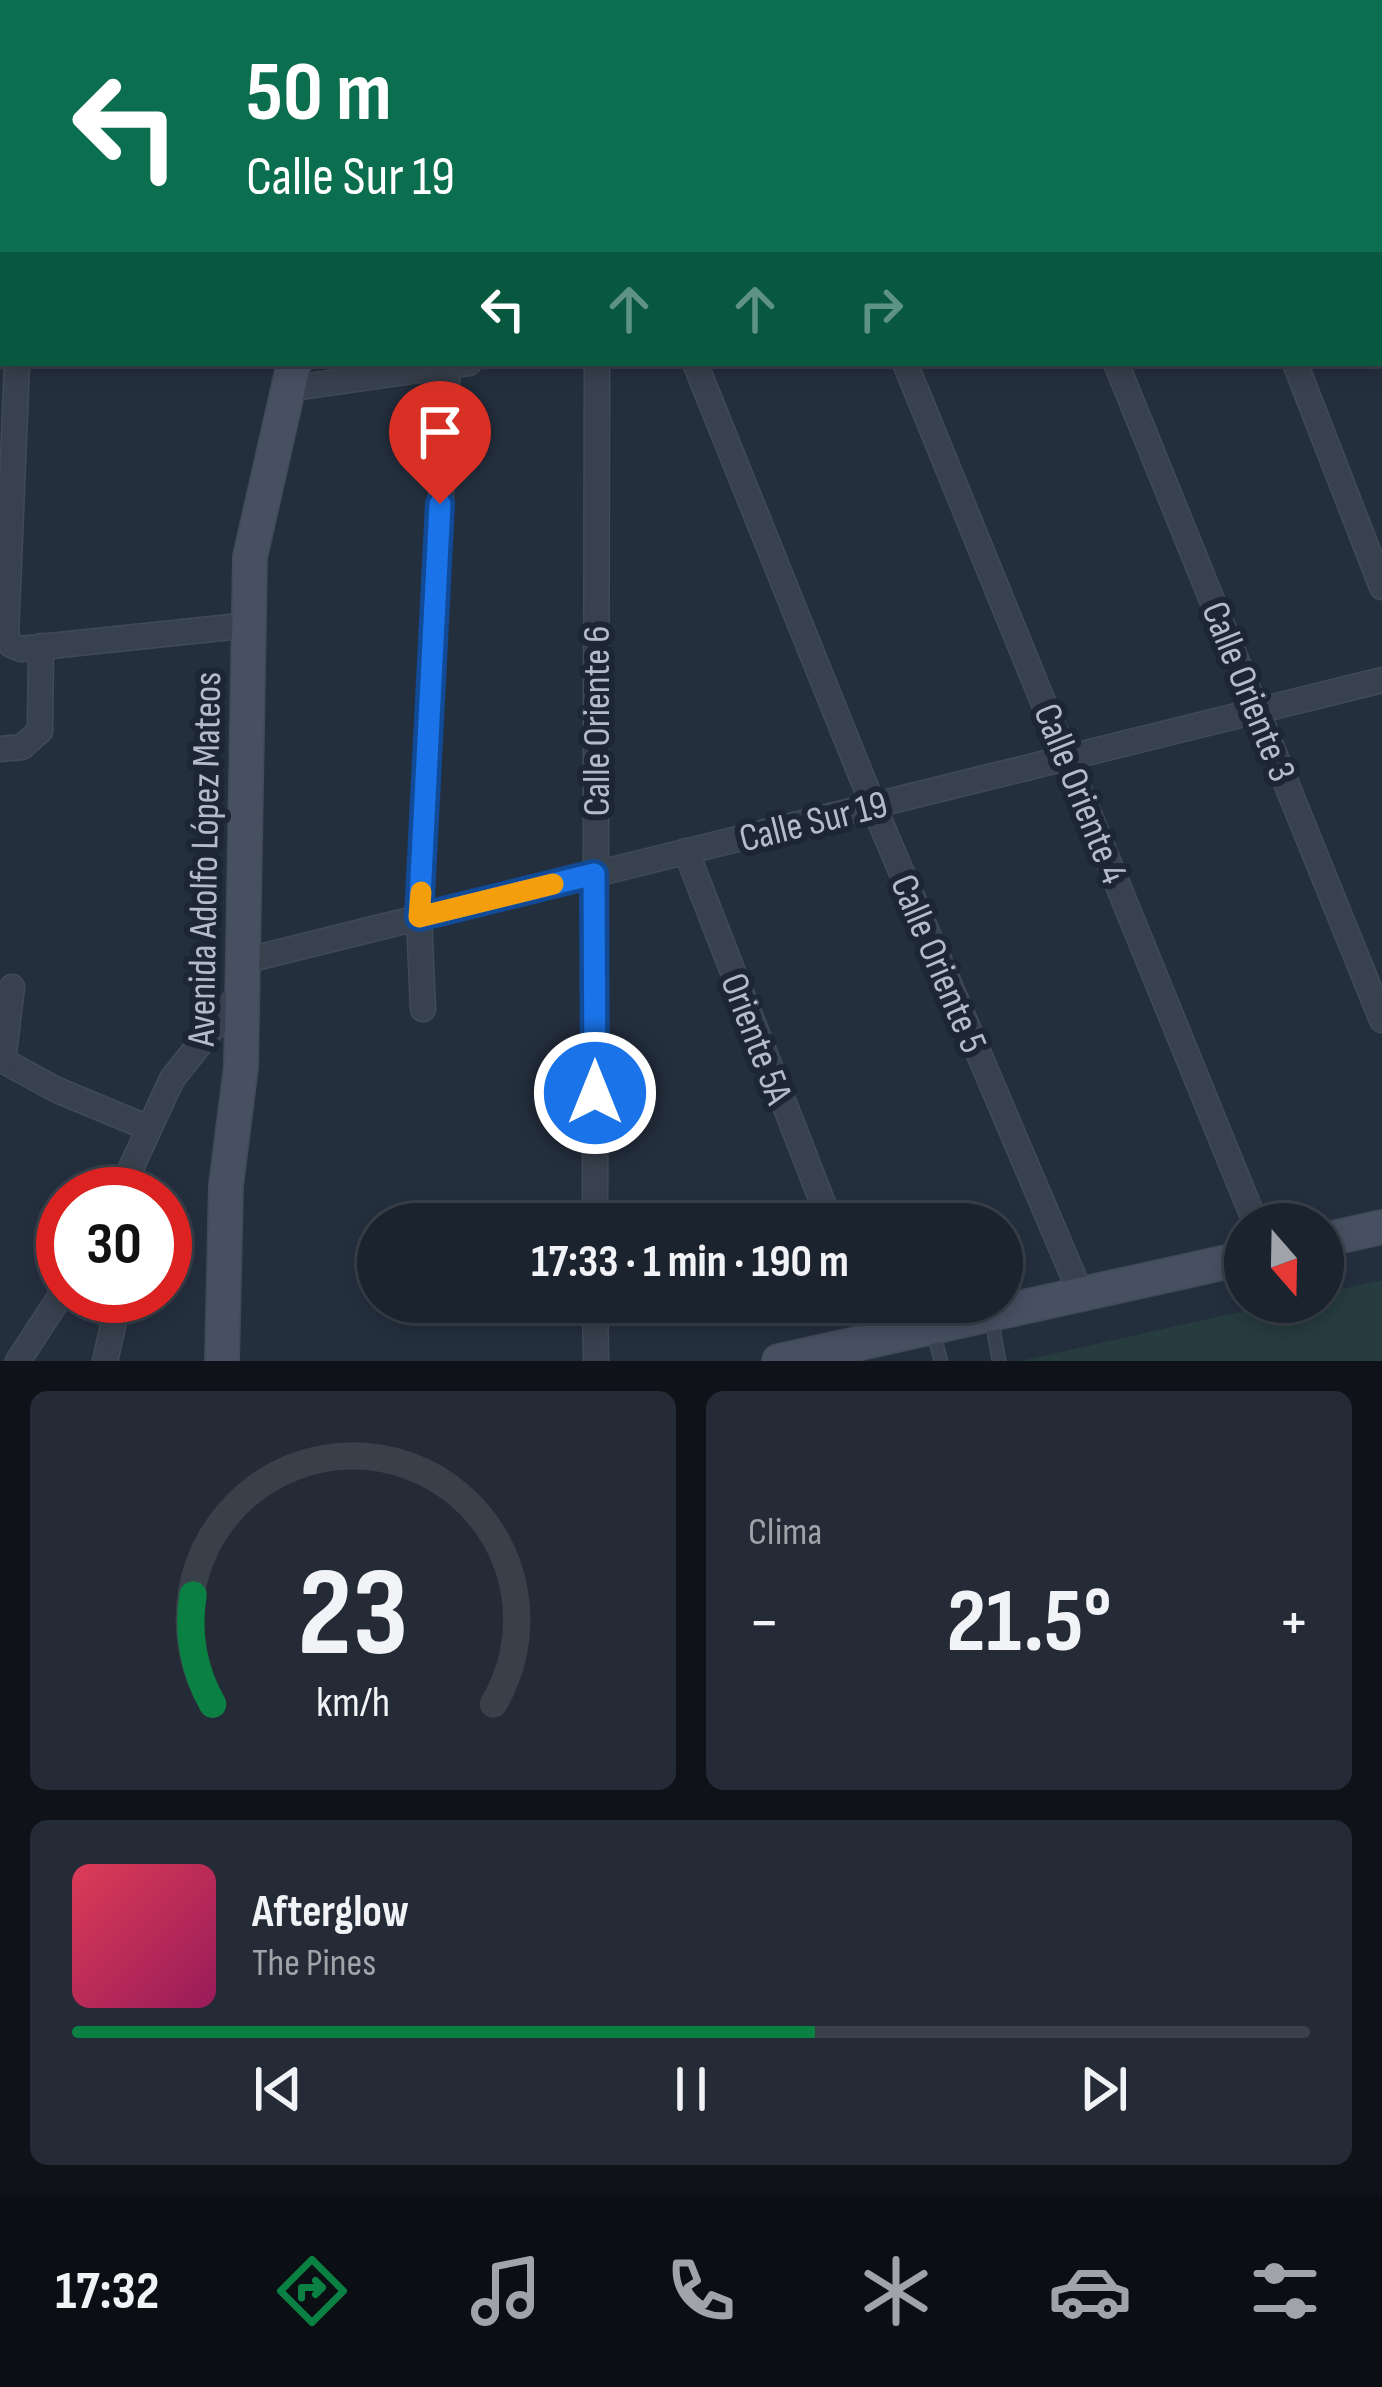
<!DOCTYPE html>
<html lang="es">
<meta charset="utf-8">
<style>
:root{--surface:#1b232e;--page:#242b36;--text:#f1f3f6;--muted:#a0a4aa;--line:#39404a;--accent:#0b8043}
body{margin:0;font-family:"Sofia Sans Condensed",sans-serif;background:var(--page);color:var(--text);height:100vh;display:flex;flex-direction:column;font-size:45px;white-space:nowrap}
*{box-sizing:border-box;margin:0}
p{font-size:39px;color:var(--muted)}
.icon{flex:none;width:66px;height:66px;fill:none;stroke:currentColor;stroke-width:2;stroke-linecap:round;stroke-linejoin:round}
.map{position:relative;height:1361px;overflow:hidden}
.sheet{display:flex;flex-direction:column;gap:30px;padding:30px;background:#0f1319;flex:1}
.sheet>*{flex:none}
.guide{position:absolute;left:0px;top:0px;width:1383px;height:366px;box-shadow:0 6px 18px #0003,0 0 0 3px var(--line);background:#0b6e4f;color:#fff;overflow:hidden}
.needle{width:78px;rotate:160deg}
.tools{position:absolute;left:1224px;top:1203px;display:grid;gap:24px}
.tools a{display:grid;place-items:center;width:120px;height:120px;border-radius:50%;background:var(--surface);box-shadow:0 6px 18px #0003,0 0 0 3px var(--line);font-size:60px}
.speed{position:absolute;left:36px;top:1167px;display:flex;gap:24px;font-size:60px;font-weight:700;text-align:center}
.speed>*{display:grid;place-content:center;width:156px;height:156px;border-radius:50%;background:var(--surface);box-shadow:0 6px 18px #0003,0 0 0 3px var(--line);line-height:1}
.speed .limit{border:18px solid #d22;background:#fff;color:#111}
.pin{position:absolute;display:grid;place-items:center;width:102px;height:102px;color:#fff;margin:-123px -51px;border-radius:50% 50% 50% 0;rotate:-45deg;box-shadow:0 0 12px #0007}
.pin .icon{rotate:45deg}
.me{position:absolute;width:132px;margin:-66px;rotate:0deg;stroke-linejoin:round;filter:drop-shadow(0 0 9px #0008)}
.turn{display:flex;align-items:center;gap:42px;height:252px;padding:0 48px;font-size:54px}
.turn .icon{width:156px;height:156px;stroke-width:2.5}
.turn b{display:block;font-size:84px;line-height:102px}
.lanes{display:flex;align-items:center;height:114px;padding:0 48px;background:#0003;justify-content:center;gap:60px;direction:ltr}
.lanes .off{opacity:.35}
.big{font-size:90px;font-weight:700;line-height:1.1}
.sheet .card{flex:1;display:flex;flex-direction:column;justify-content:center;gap:18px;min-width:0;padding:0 42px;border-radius:18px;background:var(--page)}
.sheet .dial{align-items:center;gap:0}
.dial svg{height:312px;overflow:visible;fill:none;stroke:var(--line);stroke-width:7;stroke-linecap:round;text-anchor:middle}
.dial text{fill:var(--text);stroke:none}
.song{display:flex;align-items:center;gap:36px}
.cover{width:144px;height:144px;border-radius:18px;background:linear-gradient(135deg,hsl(350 70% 55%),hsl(330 70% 35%))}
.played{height:12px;border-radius:6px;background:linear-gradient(90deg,var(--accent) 60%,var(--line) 60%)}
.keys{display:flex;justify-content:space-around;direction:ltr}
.heat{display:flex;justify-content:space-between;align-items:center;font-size:66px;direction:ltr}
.sheet .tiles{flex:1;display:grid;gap:30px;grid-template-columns:1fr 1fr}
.card:last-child{grid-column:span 2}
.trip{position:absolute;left:357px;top:1203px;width:666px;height:120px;border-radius:60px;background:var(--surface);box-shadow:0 6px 18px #0003,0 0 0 3px var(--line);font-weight:700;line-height:120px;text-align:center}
.menu{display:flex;height:192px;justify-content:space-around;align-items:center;background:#0b0e12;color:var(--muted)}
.menu .icon{width:84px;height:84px}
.menu .current{color:var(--accent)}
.menu b{font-size:54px;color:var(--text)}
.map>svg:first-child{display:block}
.green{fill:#263c3f}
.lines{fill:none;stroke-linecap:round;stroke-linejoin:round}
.lane-casing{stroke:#414a57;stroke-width:15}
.street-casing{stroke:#414a57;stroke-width:27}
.secondary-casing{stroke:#414a57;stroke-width:36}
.lane{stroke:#38414e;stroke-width:12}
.street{stroke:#38414e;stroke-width:24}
.secondary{stroke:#465061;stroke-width:33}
.route-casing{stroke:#114b97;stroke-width:30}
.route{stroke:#1a73e8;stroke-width:21}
.slow{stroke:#f59e0b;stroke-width:21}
.labels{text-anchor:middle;stroke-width:12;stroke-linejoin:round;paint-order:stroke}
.street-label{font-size:39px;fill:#b4bcc9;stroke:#1d2633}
</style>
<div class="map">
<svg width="1382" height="1361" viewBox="0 0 1382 1361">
<rect width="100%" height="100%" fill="#242f3e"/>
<path class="green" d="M 1382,1280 L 1382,1361 L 1021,1361 L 1283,1302 L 1323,1302 L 1323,1293 Z"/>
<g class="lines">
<g class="lane-casing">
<g id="lane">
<path d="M 991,1315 L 999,1361"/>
<path d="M 932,1327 L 941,1361"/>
</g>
</g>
<g class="street-casing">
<g id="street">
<path d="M 619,0 L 619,3"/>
<path d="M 971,0 L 973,3"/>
<path d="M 1159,0 L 1160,3"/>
<path d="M 1366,0 L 1367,3"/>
<path d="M 43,3 L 43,0"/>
<path d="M 1380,37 L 1382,42"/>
<path d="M 0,146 L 3,146"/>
<path d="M 1380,167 L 1382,166"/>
<path d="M 0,322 L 3,322"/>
<path d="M 17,363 L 6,635 L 11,645 L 21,649 L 250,625"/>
<path d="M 695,363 L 873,805 L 1081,1294"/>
<path d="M 905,363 L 1256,1224"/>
<path d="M 1116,363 L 1382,1020"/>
<path d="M 1295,363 L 1382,587"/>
<path d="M 287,389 L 469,363"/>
<path d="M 0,749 L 22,747 L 40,731 L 41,646"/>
<path d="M 686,851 L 831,1224"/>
<path d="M 243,961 L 1382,680"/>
<path d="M 423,1009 L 419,917 L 448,363"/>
<path d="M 0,1059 L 57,1090 L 146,1127"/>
<path d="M 3,1061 L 12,987"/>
<path d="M 119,1194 L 172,1079 L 242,991"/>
<path d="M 595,1224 L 597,363"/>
<path d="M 595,1302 L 596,1361"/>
<path d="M 861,1302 L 875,1338"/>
<path d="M 18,1361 L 63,1292"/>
<path d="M 105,1361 L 120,1296"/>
</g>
</g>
<g class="secondary-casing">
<g id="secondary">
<path d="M 399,3 L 400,0"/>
<path d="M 1323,1240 L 1382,1227"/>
<path d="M 222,1361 L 226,1185 L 241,1067 L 250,557 L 294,363"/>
<path d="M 779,1361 L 1245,1258"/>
</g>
</g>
<use href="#lane" class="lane"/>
<use href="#street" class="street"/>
<use href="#secondary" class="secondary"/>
</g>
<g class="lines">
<g class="route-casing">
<path id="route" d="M 440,504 L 419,917 L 594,874 L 595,1093"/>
</g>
<use href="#route" class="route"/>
<path class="slow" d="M 421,892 L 419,917 L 553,884"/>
</g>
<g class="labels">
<g class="street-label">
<text transform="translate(1250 691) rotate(68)" y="14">Calle Oriente 3</text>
<text transform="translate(595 721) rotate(-90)" y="14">Calle Oriente 6</text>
<text transform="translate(1082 793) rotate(68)" y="14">Calle Oriente 4</text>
<text transform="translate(813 820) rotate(-14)" y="14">Calle Sur 19</text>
<text transform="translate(203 859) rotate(-89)" y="14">Avenida Adolfo López Mateos</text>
<text transform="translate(940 963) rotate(67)" y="14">Calle Oriente 5</text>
<text transform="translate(758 1038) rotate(69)" y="14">Oriente 5A</text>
</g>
</g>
</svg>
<div class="tools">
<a><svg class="needle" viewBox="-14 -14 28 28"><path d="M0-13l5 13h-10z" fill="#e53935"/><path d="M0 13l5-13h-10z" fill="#a0a4aa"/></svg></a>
</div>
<div class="speed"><div class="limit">30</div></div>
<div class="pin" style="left:440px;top:504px;background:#d93025"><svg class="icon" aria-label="arrive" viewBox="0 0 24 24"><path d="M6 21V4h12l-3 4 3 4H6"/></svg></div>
<svg class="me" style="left:595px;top:1093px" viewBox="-20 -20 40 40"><circle r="17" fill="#1a73e8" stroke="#fff" stroke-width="3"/><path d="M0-11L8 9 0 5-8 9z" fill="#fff"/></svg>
<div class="trip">17:33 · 1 min · 190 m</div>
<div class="guide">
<div class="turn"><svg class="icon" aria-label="left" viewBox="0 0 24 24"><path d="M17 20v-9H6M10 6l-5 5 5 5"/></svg><div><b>50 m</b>Calle Sur 19</div></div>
<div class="lanes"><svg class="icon" aria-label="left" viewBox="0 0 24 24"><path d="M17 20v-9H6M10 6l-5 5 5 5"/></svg><svg class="icon off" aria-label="ahead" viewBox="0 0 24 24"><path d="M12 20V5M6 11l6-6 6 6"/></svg><svg class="icon off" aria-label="ahead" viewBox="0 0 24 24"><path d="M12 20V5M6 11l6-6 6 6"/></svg><svg class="icon off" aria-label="right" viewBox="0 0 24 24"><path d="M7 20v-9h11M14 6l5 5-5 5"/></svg></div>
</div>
</div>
<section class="sheet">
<div class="tiles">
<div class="card dial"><svg viewBox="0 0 100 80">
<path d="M14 69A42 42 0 1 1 86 69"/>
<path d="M14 69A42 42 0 0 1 9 41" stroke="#0b8043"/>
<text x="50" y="56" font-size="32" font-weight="700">23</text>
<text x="50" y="72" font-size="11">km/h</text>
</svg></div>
<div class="card"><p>Clima</p>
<div class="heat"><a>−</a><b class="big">21.5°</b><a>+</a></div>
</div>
<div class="card">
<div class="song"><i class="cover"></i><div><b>Afterglow</b><p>The Pines</p></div></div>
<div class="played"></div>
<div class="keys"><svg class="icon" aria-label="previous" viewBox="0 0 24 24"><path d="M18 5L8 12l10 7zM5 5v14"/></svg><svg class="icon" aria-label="pause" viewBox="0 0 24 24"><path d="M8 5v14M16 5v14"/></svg><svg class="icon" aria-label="next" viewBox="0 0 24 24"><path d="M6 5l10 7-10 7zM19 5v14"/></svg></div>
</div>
</div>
</section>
<nav class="menu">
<b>17:32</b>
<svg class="icon current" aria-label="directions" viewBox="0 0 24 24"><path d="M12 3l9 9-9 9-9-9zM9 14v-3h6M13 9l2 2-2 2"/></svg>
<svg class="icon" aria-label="music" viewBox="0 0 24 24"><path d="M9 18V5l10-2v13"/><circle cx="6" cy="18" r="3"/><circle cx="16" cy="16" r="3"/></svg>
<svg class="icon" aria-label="phone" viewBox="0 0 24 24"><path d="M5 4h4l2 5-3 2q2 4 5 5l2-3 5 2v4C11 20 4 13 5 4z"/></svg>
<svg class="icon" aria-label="climate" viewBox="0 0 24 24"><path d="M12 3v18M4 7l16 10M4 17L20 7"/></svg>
<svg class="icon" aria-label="car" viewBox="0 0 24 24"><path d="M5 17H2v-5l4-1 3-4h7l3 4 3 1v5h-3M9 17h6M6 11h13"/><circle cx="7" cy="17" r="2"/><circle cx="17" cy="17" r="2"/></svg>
<svg class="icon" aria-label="filters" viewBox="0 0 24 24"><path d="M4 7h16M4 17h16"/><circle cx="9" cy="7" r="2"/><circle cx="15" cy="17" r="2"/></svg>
</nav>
